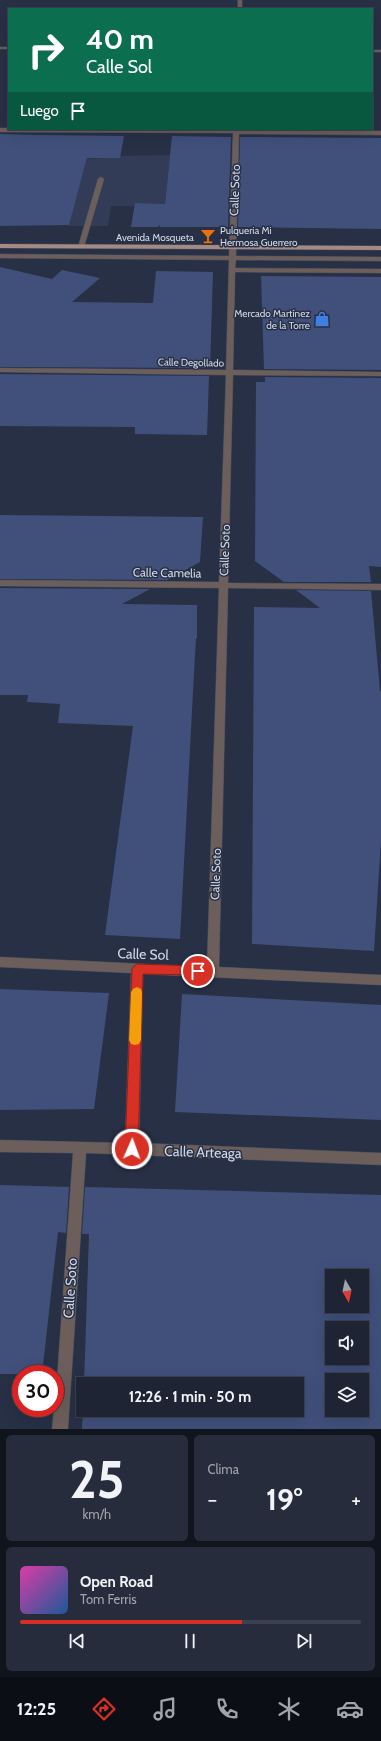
<!DOCTYPE html>
<html lang="es">
<meta charset="utf-8">
<style>
:root{--surface:#1e2434;--page:#262c3c;--text:#f1f3f6;--muted:#a1a4ac;--line:#3c414f;--accent:#d93025}
body{margin:0;font-family:Cabin,sans-serif;background:var(--page);color:var(--text);height:100vh;display:flex;flex-direction:column;font-size:15px;white-space:nowrap}
*{box-sizing:border-box;margin:0}
p{font-size:13px;color:var(--muted)}
.icon{flex:none;width:22px;height:22px;fill:none;stroke:currentColor;stroke-width:2;stroke-linecap:round;stroke-linejoin:round}
.map{position:relative;height:1429px;overflow:hidden}
.sheet{display:flex;flex-direction:column;gap:6px;padding:6px;background:#10141d;flex:1}
.sheet>*{flex:none}
.hud{position:absolute;left:8px;top:8px;width:365px;height:122px;border-radius:0px;box-shadow:0 4px 16px #0002,0 0 0 1px var(--line);background:#0b6e4f;color:#fff;overflow:hidden}
.needle{width:26px;rotate:171deg}
.fabs{position:absolute;left:325px;top:1269px;display:grid;gap:8px}
.fabs a{display:grid;place-items:center;width:44px;height:44px;border-radius:0px;background:var(--surface);box-shadow:0 4px 16px #0002,0 0 0 1px var(--line);font-size:20px}
.speed{position:absolute;left:12px;top:1365px;display:flex;gap:8px;font-size:20px;font-weight:700;text-align:center}
.speed>*{display:grid;place-content:center;width:52px;height:52px;border-radius:50%;background:var(--surface);box-shadow:0 4px 16px #0002,0 0 0 1px var(--line);line-height:1}
.speed .limit{border:6px solid #d22;background:#fff;color:#111}
.pin{position:absolute;display:grid;place-items:center;width:34px;height:34px;color:#fff;margin:-17px;border:2px solid #fff;border-radius:50%;box-shadow:0 1px 4px #0007}
.me{position:absolute;width:44px;margin:-22px;rotate:2deg;stroke-linejoin:round;filter:drop-shadow(0 0 3px #0008)}
.turn{display:flex;align-items:center;gap:14px;height:84px;padding:0 12px;font-size:18px}
.turn .icon{width:52px;height:52px;stroke-width:2.5}
.turn b{display:block;font-size:28px;line-height:34px}
.then{display:flex;align-items:center;height:38px;padding:0 12px;background:#0003;gap:8px;font-size:15px}
.big{font-size:30px;font-weight:800;line-height:1.1}
.sheet .card{flex:1;display:flex;flex-direction:column;justify-content:center;gap:6px;min-width:0;padding:0 14px;border-radius:6px;background:var(--page)}
.sheet .dial{align-items:center;gap:0}
.dial b{font-size:52px;line-height:1}
.song{display:flex;align-items:center;gap:12px}
.cover{width:48px;height:48px;border-radius:6px;background:linear-gradient(135deg,hsl(320 70% 55%),hsl(210 70% 35%))}
.played{height:4px;border-radius:2px;background:linear-gradient(90deg,var(--accent) 65%,var(--line) 65%)}
.keys{display:flex;justify-content:space-around;direction:ltr}
.heat{display:flex;justify-content:space-between;align-items:center;font-size:22px;direction:ltr}
.sheet .tiles{flex:1;display:grid;gap:6px;grid-template-columns:1fr 1fr}
.card:last-child{grid-column:span 2}
.trip{position:absolute;left:76px;top:1377px;width:228px;height:40px;border-radius:0px;background:var(--surface);box-shadow:0 4px 16px #0002,0 0 0 1px var(--line);font-weight:800;line-height:40px;text-align:center}
.dock{display:flex;height:64px;justify-content:space-around;align-items:center;background:#0c0e15;color:var(--muted)}
.dock .icon{width:28px;height:28px}
.dock .active{color:var(--accent)}
.dock b{font-size:18px;color:var(--text)}
.map>svg:first-child{display:block}
.built{fill:#323c56}
.building{fill:#40507b;fill-rule:evenodd}
.lines{fill:none;stroke-linecap:round;stroke-linejoin:round}
.minor-casing{stroke:#434b60;stroke-width:1}
.major-casing{stroke:#434b60;stroke-width:1}
.minor{fill:#6c5f5b;fill-rule:evenodd}
.major{fill:#a58a84;fill-rule:evenodd}
.route{fill:#d93025;stroke:#8d1f18}
.slow{fill:#f59e0b}
.labels{text-anchor:middle;stroke-width:3;stroke-linejoin:round;paint-order:stroke}
.far-poi-label{font-size:10px;fill:#d2d8e6;stroke:#283046;text-anchor:start}
.far-street-label{font-size:10px;fill:#d2d8e6;stroke:#283046}
.street-label{font-size:12px;fill:#d2d8e6;stroke:#283046}
.near-street-label{font-size:14px;fill:#d2d8e6;stroke:#283046}
</style>
<div class="map">
<svg width="381" height="1429" viewBox="0 0 381 1429">
<rect width="100%" height="100%" fill="#283046"/>
<path class="built" d="M 170,155 L 165,204 L 135,203 L 134,206 L 111,206 L 108,226 L 68,226 L 87,159 L 104,158 L 120,156 Z"/>
<g class="building">
<path d="M 0,134 L 38,135 L 124,136 L 120,158 L 87,158 L 69,225 L 0,226 Z"/>
<path d="M 172,136 L 231,137 L 228,227 L 160,227 L 160,225 L 158,227 L 131,227 L 135,203 L 165,204 Z"/>
<path d="M 240,137 L 381,138 L 381,229 L 238,227 Z"/>
<path d="M 0,267 L 52,279 L 62,270 L 100,278 L 72,302 L 153,303 L 156,271 L 213,272 L 210,368 L 0,367 Z"/>
<path d="M 261,276 L 381,277 L 381,370 L 264,369 Z"/>
<path d="M 0,374 L 209,376 L 207,435 L 135,434 L 135,427 L 0,426 Z"/>
<path d="M 265,377 L 381,378 L 381,567 L 369,566 L 371,582 L 284,582 L 255,561 L 256,382 L 265,382 Z"/>
<path d="M 0,515 L 203,517 L 200,562 L 167,580 L 0,579 Z"/>
<path d="M 0,588 L 150,589 L 122,604 L 197,605 L 197,638 L 196,638 L 194,673 L 180,939 L 105,935 L 133,726 L 58,723 L 60,704 L 27,702 L 28,695 L 0,695 Z"/>
<path d="M 296,590 L 371,591 L 380,691 L 381,691 L 381,840 L 374,951 L 252,944 L 254,607 L 320,608 Z"/>
<path d="M 0,989 L 109,993 L 94,1109 L 0,1110 Z"/>
<path d="M 182,994 L 381,1005 L 381,1120 L 175,1112 Z"/>
<path d="M 0,1185 L 69,1187 L 66,1233 L 58,1232 L 42,1374 L 0,1374 Z"/>
<path d="M 85,1187 L 381,1195 L 381,1429 L 82,1429 L 83,1410 L 297,1410 L 297,1384 L 84,1384 L 89,1234 L 82,1234 ZM 332,1276 L 362,1276 L 362,1306 L 332,1306 ZM 332,1328 L 362,1328 L 362,1358 L 332,1358 ZM 332,1380 L 362,1380 L 362,1410 L 332,1410 Z"/>
</g>
<g class="lines">
<g class="minor-casing">
<g id="minor">
<rect x="238" y="0" width="4" height="9"/>
<rect x="0" y="47" width="9" height="2"/>
<rect x="372" y="50" width="9" height="2"/>
<path d="M 0,128 L 233,130 L 239,129 L 239,130 L 381,131 L 381,135 L 239,134 L 236,256 L 381,257 L 381,261 L 236,260 L 235,268 L 381,269 L 381,273 L 235,272 L 233,370 L 381,372 L 381,376 L 233,375 L 228,583 L 381,584 L 381,590 L 228,588 L 219,967 L 381,975 L 381,985 L 143,974 L 139,1143 L 381,1153 L 381,1165 L 86,1153 L 68,1429 L 52,1429 L 54,1408 L 55,1408 L 73,1153 L 0,1152 L 0,1140 L 125,1143 L 131,973 L 0,967 L 0,957 L 207,967 L 219,588 L 0,586 L 0,580 L 219,582 L 226,375 L 0,372 L 0,368 L 226,370 L 229,260 L 0,258 L 0,254 L 229,256 L 233,133 L 0,132 Z"/>
<path d="M 101,177 L 104,179 L 84,247 L 79,248 L 78,247 L 98,179 Z"/>
</g>
</g>
<g class="major-casing">
<path id="major" d="M 0,244 L 381,246 L 381,250 L 0,248 Z"/>
</g>
<use href="#minor" class="minor"/>
<use href="#major" class="major"/>
</g>
<path class="route" d="M 137,964 L 198,966 L 202,968 L 204,971 L 202,974 L 198,975 L 143,974 L 138,1149 L 136,1153 L 132,1155 L 127,1153 L 125,1149 L 132,969 L 134,966 Z"/>
<path class="slow" d="M 137,987 L 141,989 L 142,992 L 141,1040 L 139,1044 L 135,1045 L 131,1044 L 129,1040 L 131,992 L 133,989 Z"/>
<defs>
<g id="bar-bare" transform="scale(1.2)"><path d="M-6-5H6L.8 .8V4.5H3.5V6h-7V4.5H-.8V.8Z" fill="#e8710a" stroke="#283046" stroke-width="2.5" paint-order="stroke"/></g>
<g id="shop-bare" transform="scale(1.2)"><path d="M-5-2.5h2.3a2.7 3.5 0 0 1 5.4 0H5L5.5 6h-11ZM-1.5-2.5h3a1.5 2.3 0 0 0-3 0Z" fill="#3f7fe0" stroke="#283046" stroke-width="2.5" paint-order="stroke"/></g>
</defs>
<g fill-rule="evenodd">
<use href="#bar-bare" x="208" y="236"/>
<use href="#shop-bare" x="322" y="319"/>
</g>
<g class="labels">
<g class="far-poi-label">
<text x="220" y="234">Pulqueria Mi<tspan x="220" dy="12">Hermosa Guerrero</tspan></text>
<text x="310" y="317" text-anchor="end">Mercado Martínez<tspan x="310" dy="12">de la Torre</tspan></text>
</g>
<g class="far-street-label">
<text x="155" y="241">Avenida Mosqueta</text>
<text transform="translate(191 362) rotate(1)" y="4">Calle Degollado</text>
</g>
<g class="street-label">
<text transform="translate(235 190) rotate(-88)" y="4">Calle Soto</text>
<text transform="translate(225 550) rotate(-88)" y="4">Calle Soto</text>
<text transform="translate(167 573) rotate(1)" y="4">Calle Camelia</text>
<text transform="translate(216 874) rotate(-88)" y="4">Calle Soto</text>
</g>
<g class="near-street-label">
<text transform="translate(143 954) rotate(2)" y="5">Calle Sol</text>
<text transform="translate(203 1152) rotate(2)" y="5">Calle Arteaga</text>
<text transform="translate(70 1288) rotate(-86)" y="5">Calle Soto</text>
</g>
</g>
</svg>
<div class="fabs">
<a><svg class="needle" viewBox="-14 -14 28 28"><path d="M0-13l5 13h-10z" fill="#e53935"/><path d="M0 13l5-13h-10z" fill="#a1a4ac"/></svg></a>
<a><svg class="icon" aria-label="sound" viewBox="0 0 24 24"><path d="M4 9h4l5-4v14l-5-4H4zM17 9q2 3 0 6"/></svg></a>
<a><svg class="icon" aria-label="layers" viewBox="0 0 24 24"><path d="M12 4l9 5-9 5-9-5zM3 14l9 5 9-5"/></svg></a>
</div>
<div class="speed"><div class="limit">30</div></div>
<div class="pin" style="left:198px;top:971px;background:#d93025"><svg class="icon" aria-label="arrive" viewBox="0 0 24 24"><path d="M6 21V4h12l-3 4 3 4H6"/></svg></div>
<svg class="me" style="left:132px;top:1149px" viewBox="-20 -20 40 40"><circle r="17" fill="#d93025" stroke="#fff" stroke-width="3"/><path d="M0-11L8 9 0 5-8 9z" fill="#fff"/></svg>
<div class="trip">12:26 · 1 min · 50 m</div>
<div class="hud">
<div class="turn"><svg class="icon" aria-label="right" viewBox="0 0 24 24"><path d="M7 20v-9h11M14 6l5 5-5 5"/></svg><div><b>40 m</b>Calle Sol</div></div>
<div class="then">Luego<svg class="icon" aria-label="arrive" viewBox="0 0 24 24"><path d="M6 21V4h12l-3 4 3 4H6"/></svg></div>
</div>
</div>
<section class="sheet">
<div class="tiles">
<div class="card dial"><b>25</b><p>km/h</p></div>
<div class="card"><p>Clima</p>
<div class="heat"><a>−</a><b class="big">19°</b><a>+</a></div>
</div>
<div class="card">
<div class="song"><i class="cover"></i><div><b>Open Road</b><p>Tom Ferris</p></div></div>
<div class="played"></div>
<div class="keys"><svg class="icon" aria-label="previous" viewBox="0 0 24 24"><path d="M18 5L8 12l10 7zM5 5v14"/></svg><svg class="icon" aria-label="pause" viewBox="0 0 24 24"><path d="M8 5v14M16 5v14"/></svg><svg class="icon" aria-label="next" viewBox="0 0 24 24"><path d="M6 5l10 7-10 7zM19 5v14"/></svg></div>
</div>
</div>
</section>
<nav class="dock">
<b>12:25</b>
<svg class="icon active" aria-label="directions" viewBox="0 0 24 24"><path d="M12 3l9 9-9 9-9-9zM9 14v-3h6M13 9l2 2-2 2"/></svg>
<svg class="icon" aria-label="music" viewBox="0 0 24 24"><path d="M9 18V5l10-2v13"/><circle cx="6" cy="18" r="3"/><circle cx="16" cy="16" r="3"/></svg>
<svg class="icon" aria-label="phone" viewBox="0 0 24 24"><path d="M5 4h4l2 5-3 2q2 4 5 5l2-3 5 2v4C11 20 4 13 5 4z"/></svg>
<svg class="icon" aria-label="climate" viewBox="0 0 24 24"><path d="M12 3v18M4 7l16 10M4 17L20 7"/></svg>
<svg class="icon" aria-label="car" viewBox="0 0 24 24"><path d="M5 17H2v-5l4-1 3-4h7l3 4 3 1v5h-3M9 17h6M6 11h13"/><circle cx="7" cy="17" r="2"/><circle cx="17" cy="17" r="2"/></svg>
</nav>
